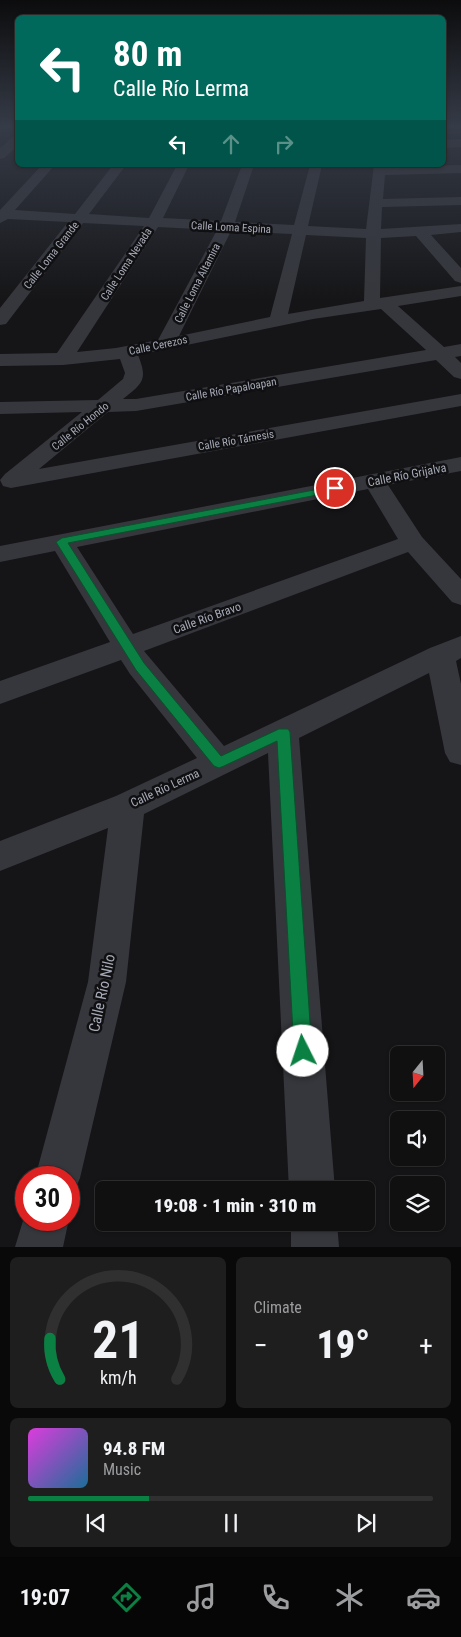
<!DOCTYPE html>
<meta charset="utf-8">
<style>
:root{--surface:#101011;--page:#1e1e1f;--text:#f1f3f6;--muted:#9c9d9f;--line:#303031;--accent:#0b8043}
body{margin:0;font-family:"Roboto Condensed",sans-serif;background:var(--page);color:var(--text);height:100vh;display:flex;flex-direction:column;font-size:19px;white-space:nowrap}
*{box-sizing:border-box;margin:0}
p{font-size:16px;color:var(--muted)}
.icon{flex:none;width:28px;height:28px;fill:none;stroke:currentColor;stroke-width:2;stroke-linecap:round;stroke-linejoin:round}
.map{position:relative;height:1247px;overflow:hidden}
.panel{display:flex;flex-direction:column;gap:10px;padding:10px;background:#090909;flex:1}
.panel>*{flex:none}
.top-card{position:absolute;left:15px;top:15px;width:431px;height:152px;border-radius:8px;box-shadow:0 1px 4px #0004,0 0 0 1px var(--line);background:#00695c;color:#fff;overflow:hidden}
.needle{width:32px;rotate:198deg}
.fabs{position:absolute;left:390px;top:1046px;display:grid;gap:10px}
.fabs a{display:grid;place-items:center;width:55px;height:55px;border-radius:8px;background:var(--surface);box-shadow:0 1px 4px #0004,0 0 0 1px var(--line);font-size:25px}
.speed{position:absolute;left:15px;top:1166px;display:flex;gap:10px;font-size:25px;font-weight:700;text-align:center}
.speed>*{display:grid;place-content:center;width:65px;height:65px;border-radius:50%;background:var(--surface);box-shadow:0 1px 4px #0004,0 0 0 1px var(--line);line-height:1}
.speed .limit{border:8px solid #d22;background:#fff;color:#111}
.pin{position:absolute;display:grid;place-items:center;width:42px;height:42px;color:#fff;margin:-21px;border:2px solid #fff;border-radius:50%;box-shadow:0 1px 5px #0007}
.me{position:absolute;width:55px;margin:-28px;rotate:356deg;stroke-linejoin:round;filter:drop-shadow(0 0 4px #0008)}
.turn{display:flex;align-items:center;gap:18px;height:105px;padding:0 15px;font-size:22px}
.turn .icon{width:65px;height:65px;stroke-width:2.5}
.turn b{display:block;font-size:35px;line-height:42px}
.lanes{display:flex;align-items:center;height:48px;padding:0 15px;background:#0003;justify-content:center;gap:25px;direction:ltr}
.lanes .off{opacity:.35}
.big{font-size:38px;font-weight:800;line-height:1.1}
.panel .widget{flex:1;display:flex;flex-direction:column;justify-content:center;gap:8px;min-width:0;padding:0 18px;border-radius:8px;background:var(--page)}
.panel .dial{align-items:center;gap:0}
.dial svg{height:130px;overflow:visible;fill:none;stroke:var(--line);stroke-width:7;stroke-linecap:round;text-anchor:middle}
.dial text{fill:var(--text);stroke:none}
.song{display:flex;align-items:center;gap:15px}
.cover{width:60px;height:60px;border-radius:8px;background:linear-gradient(135deg,hsl(300 70% 55%),hsl(200 70% 35%))}
.played{height:5px;border-radius:2px;background:linear-gradient(90deg,var(--accent) 30%,var(--line) 30%)}
.keys{display:flex;justify-content:space-around;direction:ltr}
.heat{display:flex;justify-content:space-between;align-items:center;font-size:28px;direction:ltr}
.panel .tiles{flex:1;display:grid;gap:10px;grid-template-columns:1fr 1fr}
.widget:last-child{grid-column:span 2}
.trip{position:absolute;left:95px;top:1181px;width:280px;height:50px;border-radius:8px;background:var(--surface);box-shadow:0 1px 4px #0004,0 0 0 1px var(--line);font-weight:800;line-height:50px;text-align:center}
.tab-bar{display:flex;height:80px;justify-content:space-around;align-items:center;background:#060607;color:var(--muted)}
.tab-bar .icon{width:35px;height:35px}
.tab-bar .active{color:var(--accent)}
.tab-bar b{font-size:22px;color:var(--text)}
.map>svg:first-child{display:block}
.lines{fill:none;stroke-linecap:round;stroke-linejoin:round}
.minor{fill:#36373c;fill-rule:evenodd}
.route{fill:#0b8043;stroke:#07532c}
.labels{text-anchor:middle;stroke-width:5;stroke-linejoin:round;paint-order:stroke}
.far-street-label{font-size:11px;fill:#a7abb7;stroke:#101012}
.street-label{font-size:12px;fill:#a7abb7;stroke:#101012}
.near-street-label{font-size:15px;fill:#a7abb7;stroke:#101012}
</style>
<div class="map">
<svg width="461" height="1247" viewBox="0 0 461 1247">
<rect width="100%" height="100%" fill="#151517"/>
<g class="lines">
<g class="minor">
<path d="M 14,136 L 18,136 L 18,146 L 4,158 L 0,159 L 0,148 Z"/>
<path d="M 461,139 L 461,147 L 444,148 L 444,140 Z"/>
<path d="M 42,165 L 55,165 L 15,210 L 75,214 L 113,165 L 126,165 L 89,214 L 149,218 L 177,165 L 189,165 L 163,218 L 221,221 L 242,165 L 254,165 L 235,222 L 294,225 L 310,165 L 322,165 L 308,226 L 366,229 L 374,165 L 386,165 L 386,167 L 461,165 L 461,173 L 385,175 L 383,199 L 461,197 L 461,205 L 382,207 L 381,229 L 461,224 L 461,232 L 431,235 L 461,268 L 461,283 L 455,281 L 416,236 L 381,238 L 380,298 L 461,286 L 461,296 L 398,306 L 444,347 L 461,344 L 461,356 L 455,357 L 461,363 L 461,379 L 454,377 L 436,360 L 136,411 L 108,412 L 39,469 L 461,394 L 461,406 L 11,488 L 3,486 L 0,480 L 5,474 L 82,412 L 0,414 L 0,402 L 98,400 L 123,379 L 125,373 L 120,359 L 63,365 L 0,366 L 0,354 L 57,353 L 144,226 L 83,223 L 6,324 L 0,325 L 0,308 L 68,222 L 8,219 L 0,223 L 0,210 ZM 158,227 L 217,230 L 158,340 L 116,348 L 77,352 ZM 231,231 L 292,234 L 270,317 L 179,336 ZM 306,235 L 366,238 L 364,301 L 288,314 ZM 381,309 L 426,350 L 136,399 L 123,399 C 143,383 148,380 138,355 L 313,319 Z"/>
<path d="M 461,457 L 461,471 L 388,485 L 422,537 L 461,579 L 461,605 L 452,602 L 408,552 L 144,651 L 224,746 L 430,648 L 461,636 L 461,658 L 456,661 L 461,684 L 461,765 L 450,762 L 445,753 L 429,673 L 299,738 L 335,1190 L 289,1190 L 268,753 L 144,814 L 126,982 L 80,1178 L 73,1194 L 69,1196 L 69,1178 L 35,1178 L 88,982 L 108,828 L 0,871 L 0,841 L 116,796 L 197,758 L 130,674 L 121,660 L 0,704 L 0,681 L 110,642 L 55,551 L 0,562 L 0,546 ZM 368,489 L 398,539 L 133,634 L 77,547 Z"/>
<path d="M 26,1211 L 26,1220 L 69,1219 L 63,1247 L 15,1247 Z"/>
<path d="M 291,1222 L 337,1222 L 339,1247 L 291,1247 Z"/>
</g>
</g>
<linearGradient id="sky" x2="0" y2="1"><stop stop-color="#0c0c0d"/><stop offset="0.42" stop-color="#353b47"/><stop offset="1" stop-color="#353b47" stop-opacity="0"/></linearGradient>
<rect width="461" height="301" fill="url(#sky)"/>
<path class="route" d="M 335,486 L 340,488 L 338,491 L 68,543 L 144,663 L 221,756 L 279,729 L 288,729 L 290,732 L 312,1051 L 309,1057 L 303,1059 L 297,1057 L 294,1051 L 277,741 L 224,766 L 219,768 L 214,766 L 136,670 L 56,542 L 62,538 Z"/>
<g class="labels">
<g class="far-street-label">
<text transform="translate(231 227) rotate(3)" y="4">Calle Loma Espina</text>
<text transform="translate(51 255) rotate(-52)" y="4">Calle Loma Grande</text>
<text transform="translate(126 264) rotate(-57)" y="4">Calle Loma Nevada</text>
<text transform="translate(197 283) rotate(-63)" y="4">Calle Loma Altamira</text>
<text transform="translate(158 345) rotate(-12)" y="4">Calle Cerezos</text>
<text transform="translate(231 389) rotate(-10)" y="4">Calle Río Papaloapan</text>
<text transform="translate(80 426) rotate(-39)" y="4">Calle Río Hondo</text>
<text transform="translate(236 440) rotate(-10)" y="4">Calle Río Támesis</text>
</g>
<g class="street-label">
<text transform="translate(407 475) rotate(-11)" y="4">Calle Río Grijalva</text>
<text transform="translate(207 618) rotate(-20)" y="4">Calle Río Bravo</text>
<text transform="translate(165 788) rotate(-25)" y="4">Calle Río Lerma</text>
</g>
<g class="near-street-label">
<text transform="translate(102 993) rotate(-78)" y="5">Calle Río Nilo</text>
</g>
</g>
</svg>
<div class="fabs">
<a><svg class="needle" viewBox="-14 -14 28 28"><path d="M0-13l5 13h-10z" fill="#e53935"/><path d="M0 13l5-13h-10z" fill="#9c9d9f"/></svg></a>
<a><svg class="icon" aria-label="sound" viewBox="0 0 24 24"><path d="M4 9h4l5-4v14l-5-4H4zM17 9q2 3 0 6"/></svg></a>
<a><svg class="icon" aria-label="layers" viewBox="0 0 24 24"><path d="M12 4l9 5-9 5-9-5zM3 14l9 5 9-5"/></svg></a>
</div>
<div class="speed"><div class="limit">30</div></div>
<div class="pin" style="left:335px;top:488px;background:#d93025"><svg class="icon" aria-label="arrive" viewBox="0 0 24 24"><path d="M6 21V4h12l-3 4 3 4H6"/></svg></div>
<svg class="me" style="left:303px;top:1051px" viewBox="-20 -20 40 40"><circle r="19" fill="#fff"/><path d="M0-13L10 11 0 6-10 11z" fill="#0b8043"/></svg>
<div class="trip">19:08 · 1 min · 310 m</div>
<div class="top-card">
<div class="turn"><svg class="icon" aria-label="left" viewBox="0 0 24 24"><path d="M17 20v-9H6M10 6l-5 5 5 5"/></svg><div><b>80 m</b>Calle Río Lerma</div></div>
<div class="lanes"><svg class="icon" aria-label="left" viewBox="0 0 24 24"><path d="M17 20v-9H6M10 6l-5 5 5 5"/></svg><svg class="icon off" aria-label="ahead" viewBox="0 0 24 24"><path d="M12 20V5M6 11l6-6 6 6"/></svg><svg class="icon off" aria-label="right" viewBox="0 0 24 24"><path d="M7 20v-9h11M14 6l5 5-5 5"/></svg></div>
</div>
</div>
<section class="panel">
<div class="tiles">
<div class="widget dial"><svg viewBox="0 0 100 80">
<path d="M14 69A42 42 0 1 1 86 69"/>
<path d="M14 69A42 42 0 0 1 8 44" stroke="#0b8043"/>
<text x="50" y="56" font-size="32" font-weight="700">21</text>
<text x="50" y="72" font-size="11">km/h</text>
</svg></div>
<div class="widget"><p>Climate</p>
<div class="heat"><a>−</a><b class="big">19°</b><a>+</a></div>
</div>
<div class="widget">
<div class="song"><i class="cover"></i><div><b>94.8 FM</b><p>Music</p></div></div>
<div class="played"></div>
<div class="keys"><svg class="icon" aria-label="previous" viewBox="0 0 24 24"><path d="M18 5L8 12l10 7zM5 5v14"/></svg><svg class="icon" aria-label="pause" viewBox="0 0 24 24"><path d="M8 5v14M16 5v14"/></svg><svg class="icon" aria-label="next" viewBox="0 0 24 24"><path d="M6 5l10 7-10 7zM19 5v14"/></svg></div>
</div>
</div>
</section>
<nav class="tab-bar">
<b>19:07</b>
<svg class="icon active" aria-label="directions" viewBox="0 0 24 24"><path d="M12 3l9 9-9 9-9-9zM9 14v-3h6M13 9l2 2-2 2"/></svg>
<svg class="icon" aria-label="music" viewBox="0 0 24 24"><path d="M9 18V5l10-2v13"/><circle cx="6" cy="18" r="3"/><circle cx="16" cy="16" r="3"/></svg>
<svg class="icon" aria-label="phone" viewBox="0 0 24 24"><path d="M5 4h4l2 5-3 2q2 4 5 5l2-3 5 2v4C11 20 4 13 5 4z"/></svg>
<svg class="icon" aria-label="climate" viewBox="0 0 24 24"><path d="M12 3v18M4 7l16 10M4 17L20 7"/></svg>
<svg class="icon" aria-label="car" viewBox="0 0 24 24"><path d="M5 17H2v-5l4-1 3-4h7l3 4 3 1v5h-3M9 17h6M6 11h13"/><circle cx="7" cy="17" r="2"/><circle cx="17" cy="17" r="2"/></svg>
</nav>
